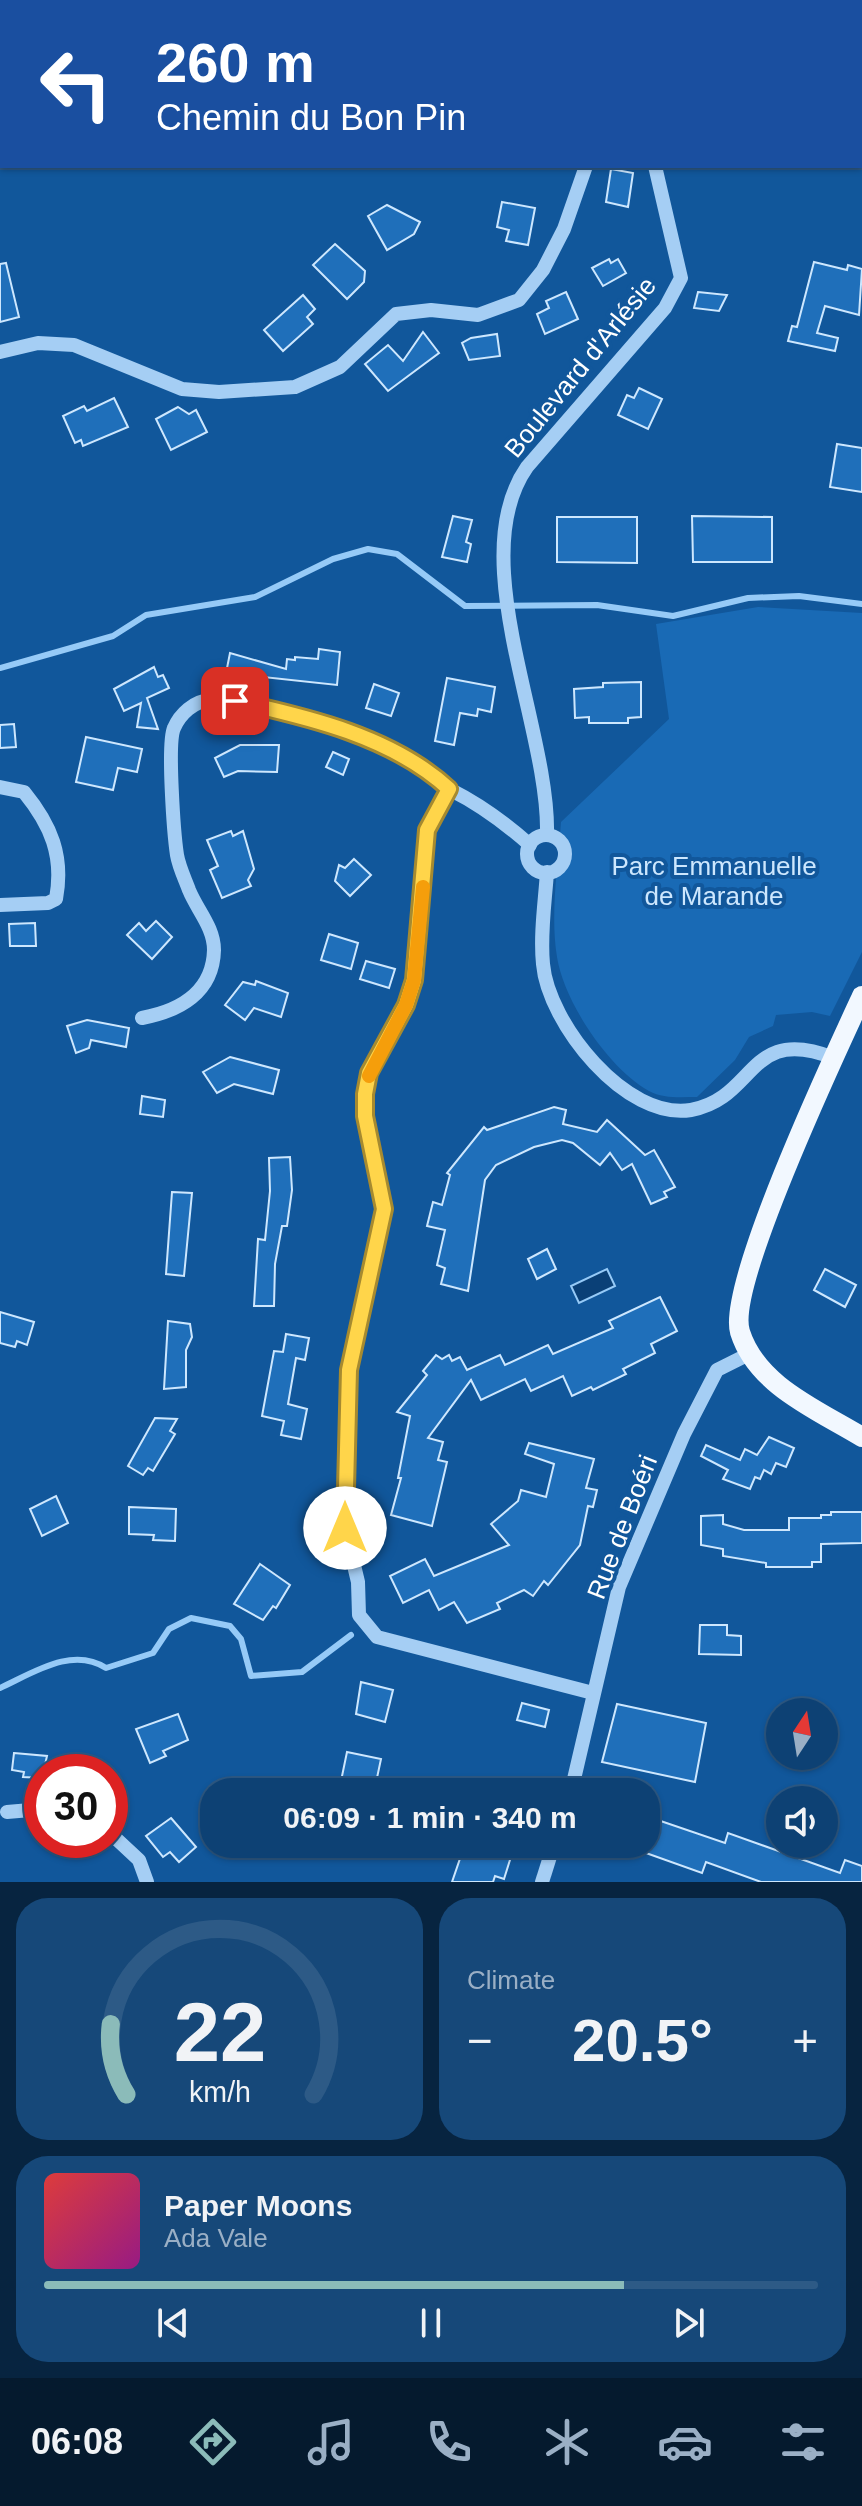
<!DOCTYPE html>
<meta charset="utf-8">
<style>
:root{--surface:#0d4174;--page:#164879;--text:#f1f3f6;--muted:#9aafc5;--line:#2d5a86;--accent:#8bbbb9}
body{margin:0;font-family:Arial,sans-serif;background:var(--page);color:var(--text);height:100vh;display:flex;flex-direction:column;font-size:30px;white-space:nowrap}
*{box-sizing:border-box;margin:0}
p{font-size:26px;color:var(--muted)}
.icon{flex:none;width:44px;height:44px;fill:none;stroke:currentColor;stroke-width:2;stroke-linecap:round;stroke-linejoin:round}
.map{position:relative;height:1882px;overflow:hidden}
.drawer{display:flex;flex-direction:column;gap:16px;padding:16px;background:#072440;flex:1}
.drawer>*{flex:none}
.hud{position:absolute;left:0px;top:0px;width:862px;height:168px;box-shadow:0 2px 6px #0004,0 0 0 2px var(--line);background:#1a4fa0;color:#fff;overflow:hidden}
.needle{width:52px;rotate:12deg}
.tools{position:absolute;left:766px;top:1698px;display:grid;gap:16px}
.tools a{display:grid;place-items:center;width:72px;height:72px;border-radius:50%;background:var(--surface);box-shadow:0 2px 6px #0004,0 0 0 2px var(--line);font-size:40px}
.speed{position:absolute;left:24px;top:1754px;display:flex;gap:16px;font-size:40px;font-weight:700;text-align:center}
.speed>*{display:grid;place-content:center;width:104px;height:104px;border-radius:50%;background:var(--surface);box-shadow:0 2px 6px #0004,0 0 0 2px var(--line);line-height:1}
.speed .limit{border:12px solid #d22;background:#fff;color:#111}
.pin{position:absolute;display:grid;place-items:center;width:68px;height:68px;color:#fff;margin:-34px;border-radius:16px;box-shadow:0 4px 12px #0006}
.me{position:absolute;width:88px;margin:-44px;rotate:0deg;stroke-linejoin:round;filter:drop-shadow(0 0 6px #0008)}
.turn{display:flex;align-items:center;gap:28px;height:168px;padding:0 24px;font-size:36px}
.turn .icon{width:104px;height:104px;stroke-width:2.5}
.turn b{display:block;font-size:56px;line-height:68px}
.big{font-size:60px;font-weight:600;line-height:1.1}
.drawer .tile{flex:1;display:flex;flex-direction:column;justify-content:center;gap:12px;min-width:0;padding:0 28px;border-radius:32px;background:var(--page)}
.drawer .dial{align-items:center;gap:0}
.dial svg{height:208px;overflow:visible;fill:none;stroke:var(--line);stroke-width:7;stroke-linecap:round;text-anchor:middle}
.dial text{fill:var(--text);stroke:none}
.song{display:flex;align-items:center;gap:24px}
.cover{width:96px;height:96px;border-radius:12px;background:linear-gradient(135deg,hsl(0 70% 55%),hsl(310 70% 35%))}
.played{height:8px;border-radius:4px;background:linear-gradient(90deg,var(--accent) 75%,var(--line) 75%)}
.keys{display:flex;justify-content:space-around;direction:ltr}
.heat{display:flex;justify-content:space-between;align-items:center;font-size:44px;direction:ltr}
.drawer .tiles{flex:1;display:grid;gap:16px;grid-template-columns:1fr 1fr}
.tile:last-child{grid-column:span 2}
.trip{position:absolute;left:200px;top:1778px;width:460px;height:80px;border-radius:32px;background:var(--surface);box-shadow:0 2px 6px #0004,0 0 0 2px var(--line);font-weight:600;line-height:80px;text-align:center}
.menu{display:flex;height:128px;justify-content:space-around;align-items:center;background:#051a2e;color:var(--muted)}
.menu .icon{width:56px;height:56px}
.menu .current{color:var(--accent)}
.menu b{font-size:36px;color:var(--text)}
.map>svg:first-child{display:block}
.green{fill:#196ab5}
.water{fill:#0a4077;stroke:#96caf7;stroke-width:2}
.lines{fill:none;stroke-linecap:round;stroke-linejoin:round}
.stream{stroke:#96caf7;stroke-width:6}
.building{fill:#1f6fba;stroke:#cde7fe;stroke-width:2}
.minor{stroke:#a5cef4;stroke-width:14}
.major{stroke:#f2f8ff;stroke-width:20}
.route-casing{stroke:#a68a30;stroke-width:20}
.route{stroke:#ffd54a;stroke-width:14}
.slow{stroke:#f59e0b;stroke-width:14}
.labels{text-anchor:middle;stroke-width:8;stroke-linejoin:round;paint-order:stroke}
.street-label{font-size:26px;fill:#fff;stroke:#11579b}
.park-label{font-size:26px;fill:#cde7fe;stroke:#11579b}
</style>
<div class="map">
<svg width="862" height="1882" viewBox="0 0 862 1882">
<rect width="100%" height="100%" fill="#11579b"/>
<path class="green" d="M 758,607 L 862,613 L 862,952 L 830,1016 L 812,1012 L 776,1015 L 773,1026 L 749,1037 L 735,1060 L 697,1097 C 682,1097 663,1099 649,1091 C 609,1069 564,1002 557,957 C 550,914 558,866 561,822 L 669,719 L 656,624 Z"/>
<path class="water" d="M 607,1269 L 615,1286 L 579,1303 L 571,1286 Z"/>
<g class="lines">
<g class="stream">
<path d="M 0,668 L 113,636 L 146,615 L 255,597 L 333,559 L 368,549 L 397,554 L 465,606 L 597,605 L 673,616 L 748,598 L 799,596 L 862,604"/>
<path d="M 0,1688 C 33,1673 72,1646 106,1668 L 153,1653 L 169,1629 L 191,1618 L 230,1626 L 241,1639 L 251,1676 L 302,1672 L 351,1635"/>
</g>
</g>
<g class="building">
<path d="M 611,169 L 633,173 L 628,207 L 606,202 Z"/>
<path d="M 502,202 L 535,208 L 528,245 L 506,241 L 509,230 L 497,227 Z"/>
<path d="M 387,205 L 420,222 L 414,234 L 387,250 L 368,216 Z"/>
<path d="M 335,244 L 365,271 L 364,282 L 347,299 L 313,265 Z"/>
<path d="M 609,259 L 611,263 L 618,259 L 626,273 L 603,286 L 592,268 Z"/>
<path d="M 814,262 L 847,270 L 848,265 L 862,269 L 859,315 L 825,306 L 817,333 L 838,338 L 835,351 L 788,341 L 792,326 L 797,327 Z"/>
<path d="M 6,263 L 19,317 L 0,322 L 0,264 Z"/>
<path d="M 566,292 L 578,319 L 545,334 L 537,314 L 549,308 L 546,301 Z"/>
<path d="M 698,292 L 727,295 L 719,311 L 694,308 Z"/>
<path d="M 303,295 L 315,309 L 307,317 L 313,324 L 283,351 L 264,330 Z"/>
<path d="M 423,332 L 439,353 L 388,391 L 365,364 L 388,345 L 403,361 Z"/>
<path d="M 497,334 L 500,356 L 469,360 L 462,343 L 471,338 Z"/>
<path d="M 639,388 L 662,399 L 648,429 L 618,415 L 627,395 L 634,398 Z"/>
<path d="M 114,398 L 128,427 L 83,446 L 81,440 L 75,443 L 63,416 L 84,406 L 87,411 Z"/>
<path d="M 178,407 L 189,414 L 196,410 L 207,432 L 171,450 L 156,419 Z"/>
<path d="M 837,444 L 862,448 L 862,492 L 830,487 Z"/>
<path d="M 453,516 L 472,520 L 466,542 L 471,544 L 467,562 L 442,557 Z"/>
<path d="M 692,516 L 772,517 L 772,562 L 693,562 Z"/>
<path d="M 557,517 L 637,517 L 637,563 L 557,562 Z"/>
<path d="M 319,649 L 340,652 L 337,685 L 226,673 L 230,653 L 286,669 L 287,659 L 295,660 L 295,657 L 318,659 Z"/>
<path d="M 154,667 L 158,677 L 163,675 L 169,688 L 147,698 L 158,729 L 137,727 L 141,703 L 124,711 L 114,689 Z"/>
<path d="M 447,678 L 495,687 L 491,712 L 478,709 L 477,716 L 460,713 L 454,745 L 435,741 Z"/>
<path d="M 641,682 L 641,717 L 628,718 L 628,723 L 589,723 L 589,717 L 575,718 L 574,689 L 603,687 L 603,683 Z"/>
<path d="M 374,684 L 399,693 L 391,716 L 366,708 Z"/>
<path d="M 14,724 L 16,747 L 0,748 L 0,725 Z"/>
<path d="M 86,737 L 142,749 L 137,772 L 118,768 L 113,790 L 76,782 Z"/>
<path d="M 240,745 L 279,745 L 277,772 L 238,771 L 224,777 L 215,758 Z"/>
<path d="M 333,752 L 349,759 L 343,775 L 326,767 Z"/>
<path d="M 231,831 L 233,836 L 243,831 L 254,869 L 248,880 L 251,886 L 222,898 L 210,870 L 218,866 L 207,840 Z"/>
<path d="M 354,859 L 371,875 L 350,896 L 335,881 L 339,865 L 345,868 Z"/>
<path d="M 156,921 L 172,937 L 152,959 L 127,935 L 139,923 L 146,931 Z"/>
<path d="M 35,923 L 36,946 L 10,946 L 9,924 Z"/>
<path d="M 329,934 L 358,943 L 351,969 L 321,960 Z"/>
<path d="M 366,961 L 395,969 L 389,988 L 360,979 Z"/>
<path d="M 256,981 L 288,993 L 281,1017 L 254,1008 L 245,1020 L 225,1005 L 243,982 L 255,985 Z"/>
<path d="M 87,1020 L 129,1028 L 126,1047 L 91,1040 L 89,1048 L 76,1053 L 67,1026 Z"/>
<path d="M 230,1057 L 279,1070 L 273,1094 L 234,1084 L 217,1093 L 203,1072 Z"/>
<path d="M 142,1096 L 165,1100 L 163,1117 L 140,1114 Z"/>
<path d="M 554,1107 L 566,1110 L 563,1124 L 597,1132 L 607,1120 L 645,1155 L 654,1150 L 675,1187 L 664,1192 L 667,1197 L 651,1204 L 632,1164 L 622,1170 L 610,1153 L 600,1165 L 573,1143 L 562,1140 L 534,1147 L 496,1165 L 485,1180 L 468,1291 L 441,1284 L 445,1268 L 437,1265 L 445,1230 L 427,1226 L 433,1202 L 442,1205 L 450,1175 L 447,1173 L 484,1127 L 487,1130 Z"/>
<path d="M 290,1157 L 292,1190 L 287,1226 L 282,1226 L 275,1264 L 274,1306 L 254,1306 L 258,1239 L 265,1240 L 270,1191 L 269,1158 Z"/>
<path d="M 172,1192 L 192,1193 L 184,1276 L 166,1274 Z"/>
<path d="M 547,1249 L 556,1269 L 537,1279 L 528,1259 Z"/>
<path d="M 825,1269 L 856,1285 L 845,1307 L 814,1290 Z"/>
<path d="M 660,1297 L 677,1331 L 651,1344 L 655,1353 L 623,1369 L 626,1374 L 593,1390 L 591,1387 L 572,1396 L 563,1376 L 531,1391 L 525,1379 L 481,1400 L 471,1380 L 428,1438 L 443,1442 L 438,1460 L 447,1462 L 432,1526 L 391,1515 L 401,1478 L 398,1478 L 410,1416 L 397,1412 L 427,1375 L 423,1371 L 436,1355 L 442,1359 L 449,1355 L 452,1361 L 460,1357 L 467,1370 L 500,1355 L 505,1365 L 548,1345 L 553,1354 L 613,1328 L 609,1321 Z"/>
<path d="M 0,1312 L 34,1322 L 27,1345 L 17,1341 L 15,1347 L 0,1343 Z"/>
<path d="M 168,1321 L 190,1324 L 192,1337 L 186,1350 L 186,1387 L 164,1389 Z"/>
<path d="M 286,1334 L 309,1338 L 305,1360 L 296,1358 L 288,1404 L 307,1409 L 301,1439 L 281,1435 L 284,1421 L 262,1416 L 274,1351 L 283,1352 Z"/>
<path d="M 155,1418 L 177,1419 L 170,1431 L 175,1434 L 153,1471 L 148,1468 L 143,1475 L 128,1466 Z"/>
<path d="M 769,1437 L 794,1448 L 786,1467 L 776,1463 L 771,1474 L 764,1470 L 760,1479 L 755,1477 L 750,1489 L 723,1479 L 728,1470 L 701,1456 L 706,1445 L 740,1460 L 745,1449 L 757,1455 Z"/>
<path d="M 529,1443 L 594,1459 L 586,1488 L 597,1490 L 593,1507 L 588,1506 L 580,1545 L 548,1585 L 544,1581 L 533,1596 L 524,1590 L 497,1603 L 500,1609 L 467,1623 L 454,1602 L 439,1610 L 429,1590 L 403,1603 L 390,1576 L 425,1559 L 434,1576 L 509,1545 L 491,1524 L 518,1501 L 521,1490 L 546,1497 L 554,1464 L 525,1454 Z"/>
<path d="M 56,1496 L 68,1523 L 42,1536 L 30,1509 Z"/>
<path d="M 129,1507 L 176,1509 L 175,1541 L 153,1540 L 154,1535 L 129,1534 Z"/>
<path d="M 831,1512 L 862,1512 L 862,1543 L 821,1544 L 821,1562 L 812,1562 L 812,1567 L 766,1567 L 766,1563 L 723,1556 L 723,1549 L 701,1545 L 701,1516 L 723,1515 L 723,1524 L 744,1530 L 789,1530 L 789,1518 L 821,1518 L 821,1515 L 831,1515 Z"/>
<path d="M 260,1564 L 290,1585 L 276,1608 L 273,1606 L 263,1620 L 234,1604 Z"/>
<path d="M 700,1625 L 727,1625 L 727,1635 L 741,1636 L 741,1655 L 699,1654 Z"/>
<path d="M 361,1682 L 393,1690 L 385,1722 L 356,1714 Z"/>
<path d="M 522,1703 L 549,1710 L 545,1727 L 517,1720 Z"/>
<path d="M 617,1704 L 706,1723 L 695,1782 L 602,1762 Z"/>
<path d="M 178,1714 L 188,1740 L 163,1751 L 166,1756 L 150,1763 L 136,1729 Z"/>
<path d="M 347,1752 L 381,1759 L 374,1792 L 358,1792 L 360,1785 L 341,1781 Z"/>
<path d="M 14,1753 L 47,1756 L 42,1778 L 23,1777 L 24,1772 L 12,1770 Z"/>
<path d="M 646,1816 L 725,1843 L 728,1833 L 840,1873 L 845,1860 L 862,1866 L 862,1882 L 761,1882 L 706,1862 L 702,1873 L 646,1853 Z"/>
<path d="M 171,1818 L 196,1847 L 179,1862 L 170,1852 L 163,1857 L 146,1836 Z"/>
<path d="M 465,1844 L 515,1844 L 504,1879 L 495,1876 L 493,1882 L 452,1882 Z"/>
</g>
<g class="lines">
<g class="minor">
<path d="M 118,0 L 119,2"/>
<path d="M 518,0 L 520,2"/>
<path d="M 0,151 L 2,151"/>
<path d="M 0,352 L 38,343 L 74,345 L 182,389 L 219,392 L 295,387 L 340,367 L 396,314 L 431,310 L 478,315 L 519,300 L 543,270 L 564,229 L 586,166"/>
<path d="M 0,787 L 24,792 C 51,825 64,856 56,899 L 48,903 L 0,905"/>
<path d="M 449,789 L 427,830 L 414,980 L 406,1005 L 369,1073 L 365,1094 L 365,1116 L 384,1209 L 349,1370 L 345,1528 L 358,1582 L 359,1615 L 377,1637 L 593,1693"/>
<path d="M 547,835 C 550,729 463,558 527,467 L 665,308 L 681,278 L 655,166"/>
<circle cx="546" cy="854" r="19"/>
<path d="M 547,872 C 545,902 540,934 543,964 C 548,1023 626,1121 691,1110 C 757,1098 747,1024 834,1058"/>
<path d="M 142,1018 C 179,1011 213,993 214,950 C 214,927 197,910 189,890 C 185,879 179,867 177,855 C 174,835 167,743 174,728 C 180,714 194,701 210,700 C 260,696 368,736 412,761 C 426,769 437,783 451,790 C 481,805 504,822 530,845"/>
<path d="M 571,1792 L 619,1587 L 684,1434 L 717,1370 L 751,1353"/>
<path d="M 7,1812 L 42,1809"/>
<path d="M 110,1833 L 139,1860 L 147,1882"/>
<path d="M 542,1882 L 554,1844"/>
</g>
<path class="major" d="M 862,996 C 837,1050 726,1286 740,1332 C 757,1386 818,1410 862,1437"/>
</g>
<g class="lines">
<g class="route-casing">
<path id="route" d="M 235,701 C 308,717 393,737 449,789 L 427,830 L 414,980 L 406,1005 L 369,1073 L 365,1094 L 365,1116 L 384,1209 L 349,1370 L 345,1528"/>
</g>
<use href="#route" class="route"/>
<path class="slow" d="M 369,1076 L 406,1005 L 414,980 L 423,887"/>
</g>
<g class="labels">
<g class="street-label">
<text transform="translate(580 367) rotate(-51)" y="9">Boulevard d'Arlésie</text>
<text transform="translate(622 1527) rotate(-69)" y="9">Rue de Boéri</text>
</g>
<g class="park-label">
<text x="714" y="875">Parc Emmanuelle<tspan x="714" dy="30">de Marande</tspan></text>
</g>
</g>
</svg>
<div class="tools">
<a><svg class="needle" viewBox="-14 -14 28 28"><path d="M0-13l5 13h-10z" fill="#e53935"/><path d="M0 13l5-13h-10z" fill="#9aafc5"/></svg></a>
<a><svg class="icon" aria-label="sound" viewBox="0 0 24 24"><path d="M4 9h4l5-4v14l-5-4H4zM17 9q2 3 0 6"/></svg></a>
</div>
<div class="speed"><div class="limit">30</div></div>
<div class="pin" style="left:235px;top:701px;background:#d93025"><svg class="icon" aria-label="arrive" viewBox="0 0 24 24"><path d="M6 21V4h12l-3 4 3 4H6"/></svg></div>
<svg class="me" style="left:345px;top:1528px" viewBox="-20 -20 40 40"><circle r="19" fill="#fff"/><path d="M0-13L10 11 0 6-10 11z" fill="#ffd54a"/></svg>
<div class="trip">06:09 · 1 min · 340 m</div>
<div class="hud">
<div class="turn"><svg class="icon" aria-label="left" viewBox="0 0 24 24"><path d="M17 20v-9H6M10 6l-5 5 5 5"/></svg><div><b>260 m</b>Chemin du Bon Pin</div></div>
</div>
</div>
<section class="drawer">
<div class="tiles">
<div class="tile dial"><svg viewBox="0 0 100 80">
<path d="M14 69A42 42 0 1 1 86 69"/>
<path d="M14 69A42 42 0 0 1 8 42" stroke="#8bbbb9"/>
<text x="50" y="56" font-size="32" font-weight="700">22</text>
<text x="50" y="72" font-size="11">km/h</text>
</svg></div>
<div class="tile"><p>Climate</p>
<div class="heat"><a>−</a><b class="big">20.5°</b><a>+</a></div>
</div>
<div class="tile">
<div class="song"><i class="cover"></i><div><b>Paper Moons</b><p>Ada Vale</p></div></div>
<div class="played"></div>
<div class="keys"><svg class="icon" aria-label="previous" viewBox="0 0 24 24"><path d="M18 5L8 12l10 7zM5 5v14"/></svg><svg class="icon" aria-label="pause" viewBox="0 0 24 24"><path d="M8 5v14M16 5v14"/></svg><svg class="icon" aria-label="next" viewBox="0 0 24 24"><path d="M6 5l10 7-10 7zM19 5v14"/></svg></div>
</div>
</div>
</section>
<nav class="menu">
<b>06:08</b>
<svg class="icon current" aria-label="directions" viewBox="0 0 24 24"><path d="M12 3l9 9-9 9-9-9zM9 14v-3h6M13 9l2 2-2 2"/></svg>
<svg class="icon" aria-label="music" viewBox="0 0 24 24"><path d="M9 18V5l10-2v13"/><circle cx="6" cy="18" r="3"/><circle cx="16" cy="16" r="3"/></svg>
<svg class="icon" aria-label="phone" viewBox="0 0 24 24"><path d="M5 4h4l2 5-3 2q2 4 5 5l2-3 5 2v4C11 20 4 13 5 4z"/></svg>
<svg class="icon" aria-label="climate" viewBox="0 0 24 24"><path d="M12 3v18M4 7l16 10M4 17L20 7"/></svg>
<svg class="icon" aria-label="car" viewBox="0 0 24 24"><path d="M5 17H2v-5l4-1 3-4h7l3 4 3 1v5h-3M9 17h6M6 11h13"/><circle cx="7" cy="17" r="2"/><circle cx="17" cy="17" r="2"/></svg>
<svg class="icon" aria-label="filters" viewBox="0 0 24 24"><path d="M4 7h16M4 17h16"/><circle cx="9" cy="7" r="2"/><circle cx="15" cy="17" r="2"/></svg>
</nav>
